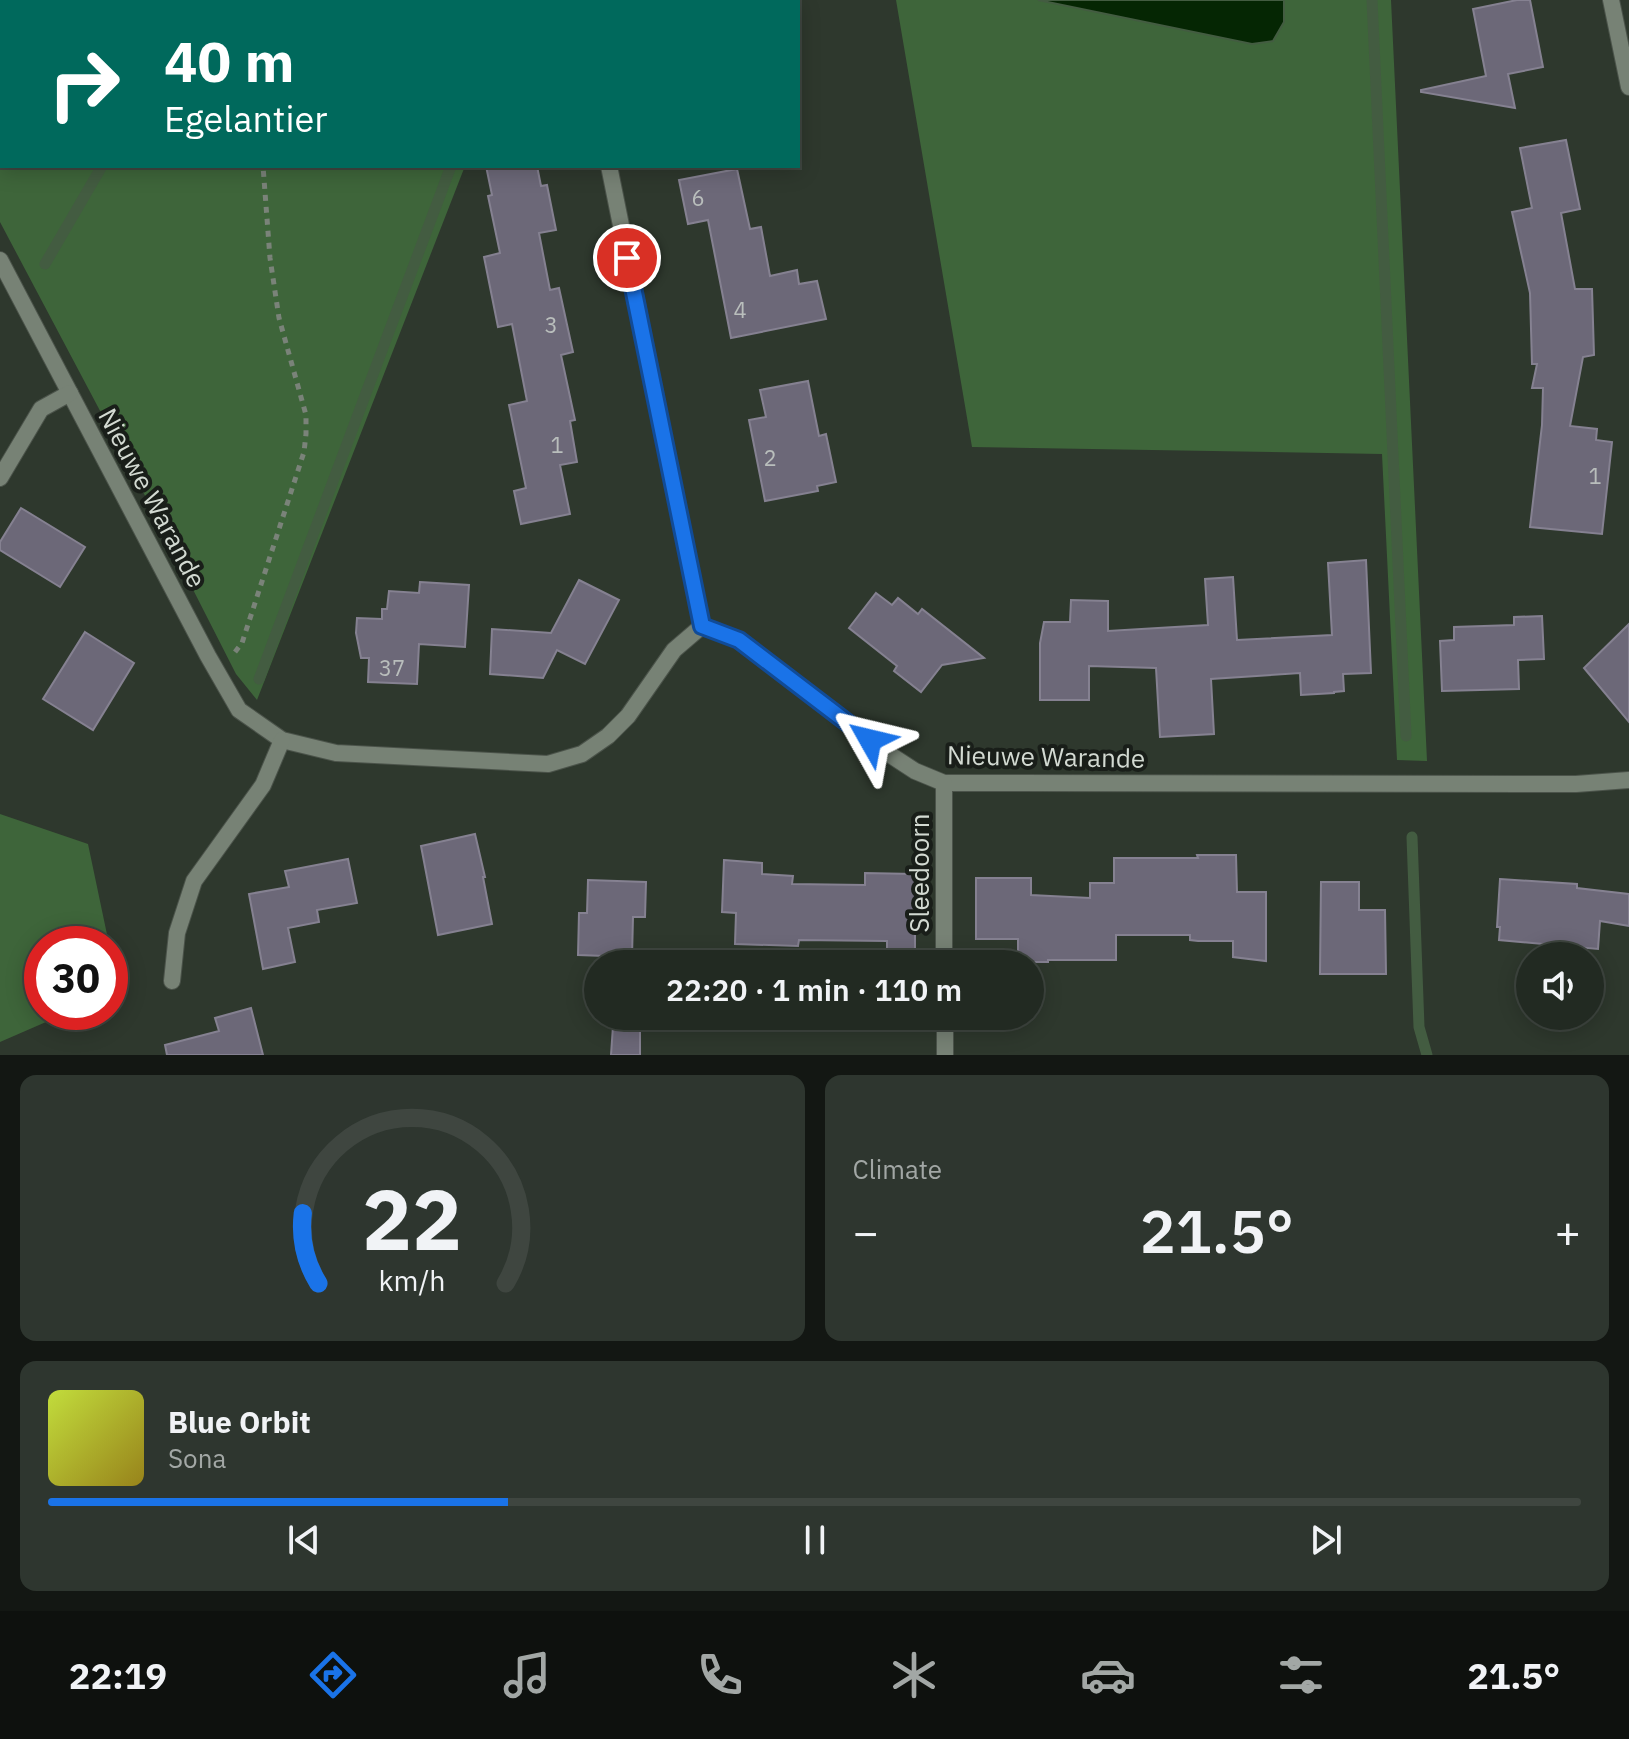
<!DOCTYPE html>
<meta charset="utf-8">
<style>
:root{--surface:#222a22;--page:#2e362f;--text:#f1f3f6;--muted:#a2a7a5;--line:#3f4640;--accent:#1a73e8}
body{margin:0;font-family:"IBM Plex Sans",sans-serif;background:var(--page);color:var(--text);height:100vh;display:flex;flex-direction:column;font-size:30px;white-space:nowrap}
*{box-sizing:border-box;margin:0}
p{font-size:26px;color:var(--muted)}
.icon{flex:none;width:44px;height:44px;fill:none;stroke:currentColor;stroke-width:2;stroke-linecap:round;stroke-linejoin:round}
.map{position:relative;height:1055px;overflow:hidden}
.panel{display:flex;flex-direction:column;gap:20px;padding:20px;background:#131713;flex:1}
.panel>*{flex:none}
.top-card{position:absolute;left:0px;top:0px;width:800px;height:168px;box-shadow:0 4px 20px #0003,0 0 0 2px var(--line);background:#00695c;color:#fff;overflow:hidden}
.controls{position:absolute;left:1516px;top:942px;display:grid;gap:16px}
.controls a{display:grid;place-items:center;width:88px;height:88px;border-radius:50%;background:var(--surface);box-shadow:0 4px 20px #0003,0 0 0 2px var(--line);font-size:40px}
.speed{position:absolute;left:24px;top:926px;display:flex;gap:16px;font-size:40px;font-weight:700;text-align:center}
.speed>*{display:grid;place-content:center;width:104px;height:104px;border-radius:50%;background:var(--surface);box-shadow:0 4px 20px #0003,0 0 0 2px var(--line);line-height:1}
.speed .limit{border:12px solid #d22;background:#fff;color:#111}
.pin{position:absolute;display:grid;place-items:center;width:68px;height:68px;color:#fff;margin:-34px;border:4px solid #fff;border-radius:50%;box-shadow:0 2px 8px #0007}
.me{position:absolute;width:88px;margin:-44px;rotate:307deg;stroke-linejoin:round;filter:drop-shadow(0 0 6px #0008)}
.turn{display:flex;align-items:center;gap:28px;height:168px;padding:0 32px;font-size:36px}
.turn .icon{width:104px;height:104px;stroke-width:2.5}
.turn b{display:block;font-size:56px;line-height:68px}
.big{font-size:60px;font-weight:600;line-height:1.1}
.panel .card{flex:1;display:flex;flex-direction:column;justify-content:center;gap:12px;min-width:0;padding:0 28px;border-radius:16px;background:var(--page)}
.panel .dial{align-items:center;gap:0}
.dial svg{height:208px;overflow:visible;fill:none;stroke:var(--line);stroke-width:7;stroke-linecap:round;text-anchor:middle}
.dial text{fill:var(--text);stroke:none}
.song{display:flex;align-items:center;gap:24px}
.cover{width:96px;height:96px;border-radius:12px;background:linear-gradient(135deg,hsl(70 70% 55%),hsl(50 70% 35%))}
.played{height:8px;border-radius:4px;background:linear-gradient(90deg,var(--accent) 30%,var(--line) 30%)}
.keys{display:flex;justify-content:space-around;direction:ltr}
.heat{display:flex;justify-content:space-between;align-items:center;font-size:44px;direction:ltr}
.panel .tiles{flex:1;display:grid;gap:20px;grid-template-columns:1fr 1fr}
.card:last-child{grid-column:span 2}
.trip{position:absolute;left:584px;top:950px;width:460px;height:80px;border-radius:40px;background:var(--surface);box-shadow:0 4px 20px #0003,0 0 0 2px var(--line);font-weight:600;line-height:80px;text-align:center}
.menu{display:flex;height:128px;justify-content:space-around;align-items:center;background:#0e110e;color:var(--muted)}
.menu .icon{width:56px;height:56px}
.menu .current{color:var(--accent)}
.menu b{font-size:36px;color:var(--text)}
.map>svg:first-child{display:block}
.green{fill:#3e653a}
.water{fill:#052603;stroke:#435c41;stroke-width:2}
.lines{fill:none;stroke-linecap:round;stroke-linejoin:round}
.stream{stroke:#435c41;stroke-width:11}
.building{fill:#6c6878;stroke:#858191;stroke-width:2}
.minor-casing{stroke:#4b534a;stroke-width:18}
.path{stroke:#7a8379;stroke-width:5;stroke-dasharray:6 6;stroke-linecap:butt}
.minor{stroke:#778275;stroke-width:16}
.route-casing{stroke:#114b97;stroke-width:20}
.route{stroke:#1a73e8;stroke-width:14}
.labels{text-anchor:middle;stroke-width:8;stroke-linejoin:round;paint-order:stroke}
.number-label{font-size:22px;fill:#b9bebc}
.street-label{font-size:26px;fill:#d3dad2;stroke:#191e19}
</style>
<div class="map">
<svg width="1629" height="1055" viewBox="0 0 1629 1055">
<rect width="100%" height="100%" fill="#2e382d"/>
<g class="green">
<path d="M 149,0 L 549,0 L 546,2 L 148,2 Z"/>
<path d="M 896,0 L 1038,0 L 1252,44 L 1284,22 L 1284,0 L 1391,0 L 1427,761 L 1397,760 L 1382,454 L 972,447 Z"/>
<path d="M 0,44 L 2,46 L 2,166 L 465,166 L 257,700 L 236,674 L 151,507 L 0,222 Z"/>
<path d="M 0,814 L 88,844 L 109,944 L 42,944 L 42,1012 L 69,1012 L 0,1042 Z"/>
</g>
<path class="water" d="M 1038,0 L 1284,0 L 1284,22 L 1273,41 L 1252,44 Z"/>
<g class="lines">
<g class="stream">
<path d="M 1372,0 L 1406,736"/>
<path d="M 198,2 L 200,0"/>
<path d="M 512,2 L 513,0"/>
<path d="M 45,264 L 102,166"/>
<path d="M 259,679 L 451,166"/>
<path d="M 1412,837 L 1419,1027 L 1427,1055"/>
</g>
</g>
<g class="building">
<path d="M 1517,0 L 1530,0 L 1543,67 L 1508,74 L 1515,108 L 1421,92 L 1421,90 L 1486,76 L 1473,9 Z"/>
<path d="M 1566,140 L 1580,209 L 1561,213 L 1575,289 L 1592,289 L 1594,355 L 1583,357 L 1570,426 L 1597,429 L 1596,440 L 1612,442 L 1602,534 L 1530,527 L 1542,425 L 1543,388 L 1532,388 L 1537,364 L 1532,364 L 1530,293 L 1512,212 L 1532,208 L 1520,148 Z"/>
<path d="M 486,166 L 537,166 L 541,186 L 547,185 L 556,230 L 539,233 L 550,290 L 559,288 L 573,352 L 561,355 L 575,420 L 570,421 L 577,462 L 560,465 L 570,514 L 521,524 L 514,491 L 526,488 L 509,405 L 527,401 L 512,324 L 498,327 L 484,257 L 500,253 L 488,196 L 492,195 Z"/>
<path d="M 737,169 L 750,229 L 761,227 L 770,276 L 797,270 L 799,284 L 817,281 L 826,319 L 731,338 L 708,220 L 688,224 L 679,180 Z"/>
<path d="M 808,381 L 819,436 L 826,434 L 836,482 L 817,486 L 818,491 L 765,501 L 749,420 L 766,417 L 760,390 Z"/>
<path d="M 21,508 L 85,547 L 60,587 L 0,550 L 0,542 Z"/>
<path d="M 1366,560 L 1371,673 L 1343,674 L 1344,691 L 1334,692 L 1334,693 L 1301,695 L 1300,673 L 1211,679 L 1214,734 L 1160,737 L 1156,668 L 1089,666 L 1089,700 L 1040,700 L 1040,643 L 1044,622 L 1070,622 L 1071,600 L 1108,601 L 1108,631 L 1208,625 L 1205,579 L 1233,577 L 1237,640 L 1332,635 L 1328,563 Z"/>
<path d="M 579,580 L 619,600 L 585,664 L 557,650 L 543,678 L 490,674 L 492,629 L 551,633 Z"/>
<path d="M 420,582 L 469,585 L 465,647 L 419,644 L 417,684 L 368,682 L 369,658 L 361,658 L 356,633 L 357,618 L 382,619 L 382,609 L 387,609 L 389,591 L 419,593 Z"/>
<path d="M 876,593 L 892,605 L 898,598 L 918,614 L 922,609 L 984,658 L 942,665 L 921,692 L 894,671 L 897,666 L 849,628 Z"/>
<path d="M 1542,616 L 1544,659 L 1518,660 L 1519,689 L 1442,691 L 1440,641 L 1454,640 L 1454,627 L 1514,625 L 1514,617 Z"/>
<path d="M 1629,624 L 1629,722 L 1584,668 Z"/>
<path d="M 85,632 L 134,663 L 93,730 L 43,699 Z"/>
<path d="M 475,834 L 485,877 L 483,877 L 492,924 L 438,935 L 421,846 Z"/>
<path d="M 1197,855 L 1236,855 L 1237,892 L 1266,892 L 1266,961 L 1233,957 L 1233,941 L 1198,941 L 1190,940 L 1190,935 L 1116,935 L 1116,960 L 1048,960 L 1048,962 L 1018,962 L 1018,939 L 976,939 L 976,878 L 1031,878 L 1031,895 L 1090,898 L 1090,883 L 1114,883 L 1114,858 L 1198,858 Z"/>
<path d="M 348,859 L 357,903 L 317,910 L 319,922 L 288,928 L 295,962 L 263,969 L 249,894 L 289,887 L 285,871 Z"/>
<path d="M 724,860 L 762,863 L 762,874 L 793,876 L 792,884 L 865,885 L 865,873 L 915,874 L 915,961 L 887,960 L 887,941 L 799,940 L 798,946 L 735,944 L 736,913 L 722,912 Z"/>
<path d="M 1500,879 L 1577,884 L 1577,888 L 1629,894 L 1629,926 L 1600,921 L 1598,949 L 1499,940 L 1500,927 L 1497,927 Z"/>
<path d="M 588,880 L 646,882 L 645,917 L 633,917 L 632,957 L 578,955 L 579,913 L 587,913 Z"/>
<path d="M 1321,882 L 1359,882 L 1359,910 L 1385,910 L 1386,974 L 1320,974 Z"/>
<path d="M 251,1008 L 263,1055 L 167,1055 L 165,1045 L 219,1031 L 215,1018 Z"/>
<path d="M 613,1026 L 640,1027 L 640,1055 L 611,1055 Z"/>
</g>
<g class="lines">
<g class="minor-casing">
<g id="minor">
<path d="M 575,0 L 575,2"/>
<path d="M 1611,0 L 1629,87"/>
<path d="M 609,166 L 702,626"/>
<path d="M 0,260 L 208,656 L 239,710 L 282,740 L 336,753 L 548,764 L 582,754 L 608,736 L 628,716 L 674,650 L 702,626 L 739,640 L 892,756 L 915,771 L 944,783 L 1576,784 L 1629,780"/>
<path d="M 0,478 L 41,409 L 70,393"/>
<path d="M 944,783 L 944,964"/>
<path d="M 172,981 L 177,933 L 194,881 L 263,785 L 282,740"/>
<path d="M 945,1016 L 945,1055"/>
</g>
</g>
<g class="path">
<path d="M 310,2 L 311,0"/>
<path d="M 0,86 L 2,88"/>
<path d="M 235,652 L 242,643 L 304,452 L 306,434 L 306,415 L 279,318 L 270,258 L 263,166"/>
</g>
<use href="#minor" class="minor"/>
</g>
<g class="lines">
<g class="route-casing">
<path id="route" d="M 627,258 L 702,626 L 739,640 L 870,740"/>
</g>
<use href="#route" class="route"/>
</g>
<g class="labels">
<g class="number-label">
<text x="698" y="206">6</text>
<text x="740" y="318">4</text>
<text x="551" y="333">3</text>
<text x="557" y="453">1</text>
<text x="770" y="466">2</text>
<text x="1595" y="484">1</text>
<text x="392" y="676">37</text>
</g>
<g class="street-label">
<text transform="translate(152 498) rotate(62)" y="9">Nieuwe Warande</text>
<text transform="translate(1046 757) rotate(1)" y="9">Nieuwe Warande</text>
<text transform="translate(920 873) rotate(-90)" y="9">Sleedoorn</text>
</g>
</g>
</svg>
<div class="controls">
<a><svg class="icon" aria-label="sound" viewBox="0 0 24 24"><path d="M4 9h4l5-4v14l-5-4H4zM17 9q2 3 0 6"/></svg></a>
</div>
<div class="speed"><div class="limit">30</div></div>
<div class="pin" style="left:627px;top:258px;background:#d93025"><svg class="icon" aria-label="arrive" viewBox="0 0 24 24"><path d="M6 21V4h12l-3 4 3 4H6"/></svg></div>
<svg class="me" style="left:870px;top:740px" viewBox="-20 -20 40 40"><path d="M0-17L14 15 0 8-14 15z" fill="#1a73e8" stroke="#fff" stroke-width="4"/></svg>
<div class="trip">22:20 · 1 min · 110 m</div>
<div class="top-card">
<div class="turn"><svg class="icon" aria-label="right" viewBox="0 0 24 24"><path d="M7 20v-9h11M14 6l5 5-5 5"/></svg><div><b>40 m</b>Egelantier</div></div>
</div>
</div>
<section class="panel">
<div class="tiles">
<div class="card dial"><svg viewBox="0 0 100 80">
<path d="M14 69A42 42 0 1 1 86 69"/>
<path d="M14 69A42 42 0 0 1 8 42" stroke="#1a73e8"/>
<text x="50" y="56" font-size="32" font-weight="700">22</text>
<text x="50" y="72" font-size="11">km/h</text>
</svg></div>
<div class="card"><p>Climate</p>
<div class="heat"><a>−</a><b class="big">21.5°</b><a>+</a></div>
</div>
<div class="card">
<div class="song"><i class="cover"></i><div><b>Blue Orbit</b><p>Sona</p></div></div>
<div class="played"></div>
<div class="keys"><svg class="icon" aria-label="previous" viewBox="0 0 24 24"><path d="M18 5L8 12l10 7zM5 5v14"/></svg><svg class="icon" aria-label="pause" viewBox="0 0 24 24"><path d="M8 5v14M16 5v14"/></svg><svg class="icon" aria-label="next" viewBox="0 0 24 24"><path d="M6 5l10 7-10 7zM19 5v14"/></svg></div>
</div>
</div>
</section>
<nav class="menu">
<b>22:19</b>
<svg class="icon current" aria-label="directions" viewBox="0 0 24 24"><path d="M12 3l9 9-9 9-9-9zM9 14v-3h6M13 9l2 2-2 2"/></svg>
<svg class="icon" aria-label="music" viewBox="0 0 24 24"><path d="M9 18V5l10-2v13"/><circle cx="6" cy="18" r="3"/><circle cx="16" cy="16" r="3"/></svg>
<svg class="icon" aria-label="phone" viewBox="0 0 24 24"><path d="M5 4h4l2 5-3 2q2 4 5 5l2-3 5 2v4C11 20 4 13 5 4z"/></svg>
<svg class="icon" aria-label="climate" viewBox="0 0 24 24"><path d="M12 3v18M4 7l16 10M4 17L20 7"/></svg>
<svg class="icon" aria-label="car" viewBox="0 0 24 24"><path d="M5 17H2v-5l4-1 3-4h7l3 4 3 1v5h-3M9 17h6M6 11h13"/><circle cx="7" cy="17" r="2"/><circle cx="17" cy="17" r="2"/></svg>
<svg class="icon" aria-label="filters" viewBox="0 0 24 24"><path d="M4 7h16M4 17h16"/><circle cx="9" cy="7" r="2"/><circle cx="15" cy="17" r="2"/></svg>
<b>21.5°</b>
</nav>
